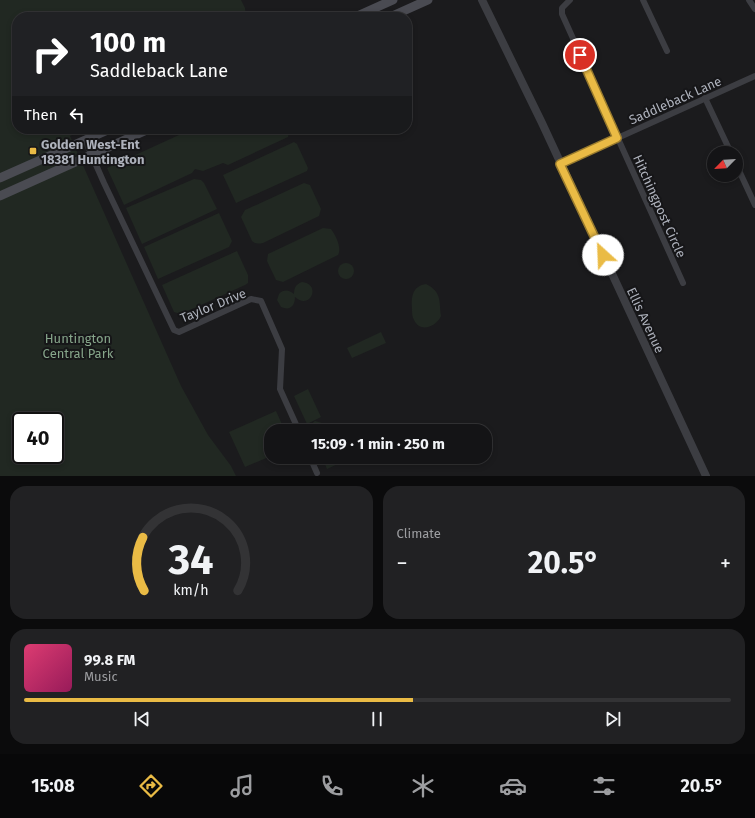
<!DOCTYPE html>
<meta charset="utf-8">
<style>
:root{--surface:#141416;--page:#212123;--text:#f1f3f6;--muted:#9d9ea1;--line:#333335;--accent:#eabb45}
body{margin:0;font-family:"Fira Sans",sans-serif;background:var(--page);color:var(--text);height:100vh;display:flex;flex-direction:column;font-size:15px;white-space:nowrap}
*{box-sizing:border-box;margin:0}
p{font-size:13px;color:var(--muted)}
.icon{flex:none;width:22px;height:22px;fill:none;stroke:currentColor;stroke-width:2;stroke-linecap:round;stroke-linejoin:round}
.map{position:relative;height:476px;overflow:hidden}
.details{display:flex;flex-direction:column;gap:10px;padding:10px;background:#0b0b0c;flex:1}
.details>*{flex:none}
.banner{position:absolute;left:12px;top:12px;width:400px;height:122px;border-radius:16px;box-shadow:0 2px 6px #0003,0 0 0 1px var(--line);background:#202124;color:#fff;overflow:hidden}
.needle{width:26px;rotate:246deg}
.fabs{position:absolute;left:707px;top:146px;display:grid;gap:8px}
.fabs a{display:grid;place-items:center;width:36px;height:36px;border-radius:50%;background:var(--surface);box-shadow:0 2px 6px #0003,0 0 0 1px var(--line);font-size:20px}
.speed{position:absolute;left:12px;top:412px;display:flex;gap:8px;font-size:20px;font-weight:700;text-align:center}
.speed>*{display:grid;place-content:center;width:52px;height:52px;border-radius:50%;background:var(--surface);box-shadow:0 2px 6px #0003,0 0 0 1px var(--line);line-height:1}
.speed .limit{border:2px solid #111;border-radius:6px;background:#fff;color:#111}
.pin{position:absolute;display:grid;place-items:center;width:34px;height:34px;color:#fff;margin:-17px;border:2px solid #fff;border-radius:50%;box-shadow:0 1px 4px #0007}
.me{position:absolute;width:44px;margin:-22px;rotate:335deg;stroke-linejoin:round;filter:drop-shadow(0 0 3px #0008)}
.turn{display:flex;align-items:center;gap:14px;height:84px;padding:0 12px;font-size:18px}
.turn .icon{width:52px;height:52px;stroke-width:2.5}
.turn b{display:block;font-size:28px;line-height:34px}
.then{display:flex;align-items:center;height:38px;padding:0 12px;background:#0003;gap:8px;font-size:15px}
.big{font-size:30px;font-weight:700;line-height:1.1}
.details .tile{flex:1;display:flex;flex-direction:column;justify-content:center;gap:6px;min-width:0;padding:0 14px;border-radius:16px;background:var(--page)}
.details .dial{align-items:center;gap:0}
.dial svg{height:104px;overflow:visible;fill:none;stroke:var(--line);stroke-width:7;stroke-linecap:round;text-anchor:middle}
.dial text{fill:var(--text);stroke:none}
.song{display:flex;align-items:center;gap:12px}
.cover{width:48px;height:48px;border-radius:6px;background:linear-gradient(135deg,hsl(340 70% 55%),hsl(330 70% 35%))}
.played{height:4px;border-radius:2px;background:linear-gradient(90deg,var(--accent) 55%,var(--line) 55%)}
.keys{display:flex;justify-content:space-around;direction:ltr}
.heat{display:flex;justify-content:space-between;align-items:center;font-size:22px;direction:ltr}
.details .tiles{flex:1;display:grid;gap:10px;grid-template-columns:1fr 1fr}
.tile:last-child{grid-column:span 2}
.trip{position:absolute;left:264px;top:424px;width:228px;height:40px;border-radius:16px;background:var(--surface);box-shadow:0 2px 6px #0003,0 0 0 1px var(--line);font-weight:700;line-height:40px;text-align:center}
.dock{display:flex;height:64px;justify-content:space-around;align-items:center;background:#080809;color:var(--muted)}
.dock .icon{width:28px;height:28px}
.dock .active{color:var(--accent)}
.dock b{font-size:18px;color:var(--text)}
.map>svg:first-child{display:block}
.green{fill:#212822;fill-rule:evenodd}
.lines{fill:none;stroke-linecap:round;stroke-linejoin:round}
.minor{stroke:#3c3d42;stroke-width:6}
.tertiary{stroke:#3c3d42;stroke-width:8}
.secondary{stroke:#4a4b52;stroke-width:9}
.route-casing{stroke:#987a2d;stroke-width:10}
.route{stroke:#eabb45;stroke-width:7}
.poi-dot{fill:#eabb45;stroke:#161618;stroke-width:1.5}
.labels{text-anchor:middle;stroke-width:4;stroke-linejoin:round;paint-order:stroke}
.street-label{font-size:13px;fill:#aeb2bc;stroke:#161618}
.poi-label{font-size:13px;font-weight:bold;fill:#aeb2bc;stroke:#161618;text-anchor:start}
.park-label{font-size:13px;fill:#86a58a;stroke:#161618}
</style>
<div class="map">
<svg width="755" height="476" viewBox="0 0 755 476">
<rect width="100%" height="100%" fill="#1b1b1d"/>
<g class="green">
<path d="M 0,0 L 241,0 L 245,8 L 246,17 L 17,17 L 17,129 L 86,129 L 70,136 L 181,386 L 208,435 L 231,466 L 236,476 L 0,476 ZM 21,421 L 55,421 L 55,455 L 21,455 Z"/>
<path d="M 192,129 L 290,129 L 288,137 L 228,165 L 223,163 L 203,171 L 195,169 L 192,173 L 124,205 L 107,168 Z"/>
<path d="M 294,142 L 297,144 L 308,168 L 307,171 L 236,203 L 223,175 Z"/>
<path d="M 194,179 L 201,180 L 204,183 L 217,209 L 142,244 L 126,208 Z"/>
<path d="M 304,183 L 310,185 L 321,209 L 319,216 L 263,243 C 258,244 255,244 252,241 L 241,217 L 245,210 Z"/>
<path d="M 219,213 L 232,241 L 229,247 L 158,279 L 144,247 Z"/>
<path d="M 323,228 L 331,229 C 336,236 342,248 338,255 L 283,282 L 276,280 L 267,261 L 268,254 Z"/>
<path d="M 237,251 L 248,275 L 248,283 L 245,285 L 181,314 L 174,312 L 162,285 Z"/>
<circle cx="346" cy="271" r="8"/>
<path d="M 302,282 C 322,284 310,311 295,297 C 295,306 290,311 281,307 L 277,300 L 279,294 C 284,289 289,290 294,294 C 294,288 296,284 302,282 Z"/>
<path d="M 426,284 C 442,292 439,301 441,316 C 436,327 420,333 414,320 C 412,317 412,312 412,308 C 411,296 413,286 426,284 Z"/>
<path d="M 381,332 L 386,343 L 352,358 L 347,348 Z"/>
<path d="M 308,389 L 321,417 L 307,424 L 294,396 Z"/>
<path d="M 276,411 L 285,431 L 271,431 L 271,456 L 245,467 L 229,432 Z"/>
<path d="M 315,421 L 322,423 L 324,428 L 324,431 L 309,431 L 309,426 Z"/>
<path d="M 322,457 L 339,457 L 342,462 L 327,469 Z"/>
</g>
<g class="lines">
<g class="minor">
<path d="M 570,0 L 562,8 L 562,14 L 683,283"/>
<path d="M 643,0 L 667,51"/>
<path d="M 749,0 L 755,9"/>
<path d="M 705,98 L 731,153"/>
<path d="M 85,140 L 104,183 L 174,330 L 179,332 L 251,299 L 261,301 L 282,349 L 280,389 L 299,431"/>
<path d="M 560,164 L 755,76"/>
<path d="M 736,164 L 755,205"/>
<path d="M 310,457 L 317,473"/>
</g>
<path class="tertiary" d="M 482,0 L 542,123 L 706,476"/>
<g class="secondary">
<path d="M 355,17 L 393,0"/>
<path d="M 390,17 L 428,0"/>
<path d="M 0,178 L 110,129"/>
<path d="M 0,196 L 149,129"/>
</g>
</g>
<g class="lines">
<g class="route-casing">
<path id="route" d="M 580,55 L 617,138 L 560,164 L 603,255"/>
</g>
<use href="#route" class="route"/>
</g>
<rect class="poi-dot" x="29" y="147" width="8" height="8" rx="2"/>
<g class="labels">
<g class="street-label">
<text transform="translate(675 100) rotate(-24)" y="5">Saddleback Lane</text>
<text transform="translate(660 206) rotate(66)" y="5">Hitchingpost Circle</text>
<text transform="translate(213 305) rotate(-22)" y="5">Taylor Drive</text>
<text transform="translate(646 320) rotate(65)" y="5">Ellis Avenue</text>
</g>
<g class="poi-label">
<text x="41" y="149">Golden West-Ent<tspan x="41" dy="15">18381 Huntington</tspan></text>
</g>
<g class="park-label">
<text x="78" y="343">Huntington<tspan x="78" dy="15">Central Park</tspan></text>
</g>
</g>
</svg>
<div class="fabs">
<a><svg class="needle" viewBox="-14 -14 28 28"><path d="M0-13l5 13h-10z" fill="#e53935"/><path d="M0 13l5-13h-10z" fill="#9d9ea1"/></svg></a>
</div>
<div class="speed"><div class="limit">40</div></div>
<div class="pin" style="left:580px;top:55px;background:#d93025"><svg class="icon" aria-label="arrive" viewBox="0 0 24 24"><path d="M6 21V4h12l-3 4 3 4H6"/></svg></div>
<svg class="me" style="left:603px;top:255px" viewBox="-20 -20 40 40"><circle r="19" fill="#fff"/><path d="M0-13L10 11 0 6-10 11z" fill="#eabb45"/></svg>
<div class="trip">15:09 · 1 min · 250 m</div>
<div class="banner">
<div class="turn"><svg class="icon" aria-label="right" viewBox="0 0 24 24"><path d="M7 20v-9h11M14 6l5 5-5 5"/></svg><div><b>100 m</b>Saddleback Lane</div></div>
<div class="then">Then<svg class="icon" aria-label="left" viewBox="0 0 24 24"><path d="M17 20v-9H6M10 6l-5 5 5 5"/></svg></div>
</div>
</div>
<section class="details">
<div class="tiles">
<div class="tile dial"><svg viewBox="0 0 100 80">
<path d="M14 69A42 42 0 1 1 86 69"/>
<path d="M14 69A42 42 0 0 1 13 28" stroke="#eabb45"/>
<text x="50" y="56" font-size="32" font-weight="700">34</text>
<text x="50" y="72" font-size="11">km/h</text>
</svg></div>
<div class="tile"><p>Climate</p>
<div class="heat"><a>−</a><b class="big">20.5°</b><a>+</a></div>
</div>
<div class="tile">
<div class="song"><i class="cover"></i><div><b>99.8 FM</b><p>Music</p></div></div>
<div class="played"></div>
<div class="keys"><svg class="icon" aria-label="previous" viewBox="0 0 24 24"><path d="M18 5L8 12l10 7zM5 5v14"/></svg><svg class="icon" aria-label="pause" viewBox="0 0 24 24"><path d="M8 5v14M16 5v14"/></svg><svg class="icon" aria-label="next" viewBox="0 0 24 24"><path d="M6 5l10 7-10 7zM19 5v14"/></svg></div>
</div>
</div>
</section>
<nav class="dock">
<b>15:08</b>
<svg class="icon active" aria-label="directions" viewBox="0 0 24 24"><path d="M12 3l9 9-9 9-9-9zM9 14v-3h6M13 9l2 2-2 2"/></svg>
<svg class="icon" aria-label="music" viewBox="0 0 24 24"><path d="M9 18V5l10-2v13"/><circle cx="6" cy="18" r="3"/><circle cx="16" cy="16" r="3"/></svg>
<svg class="icon" aria-label="phone" viewBox="0 0 24 24"><path d="M5 4h4l2 5-3 2q2 4 5 5l2-3 5 2v4C11 20 4 13 5 4z"/></svg>
<svg class="icon" aria-label="climate" viewBox="0 0 24 24"><path d="M12 3v18M4 7l16 10M4 17L20 7"/></svg>
<svg class="icon" aria-label="car" viewBox="0 0 24 24"><path d="M5 17H2v-5l4-1 3-4h7l3 4 3 1v5h-3M9 17h6M6 11h13"/><circle cx="7" cy="17" r="2"/><circle cx="17" cy="17" r="2"/></svg>
<svg class="icon" aria-label="filters" viewBox="0 0 24 24"><path d="M4 7h16M4 17h16"/><circle cx="9" cy="7" r="2"/><circle cx="15" cy="17" r="2"/></svg>
<b>20.5°</b>
</nav>
